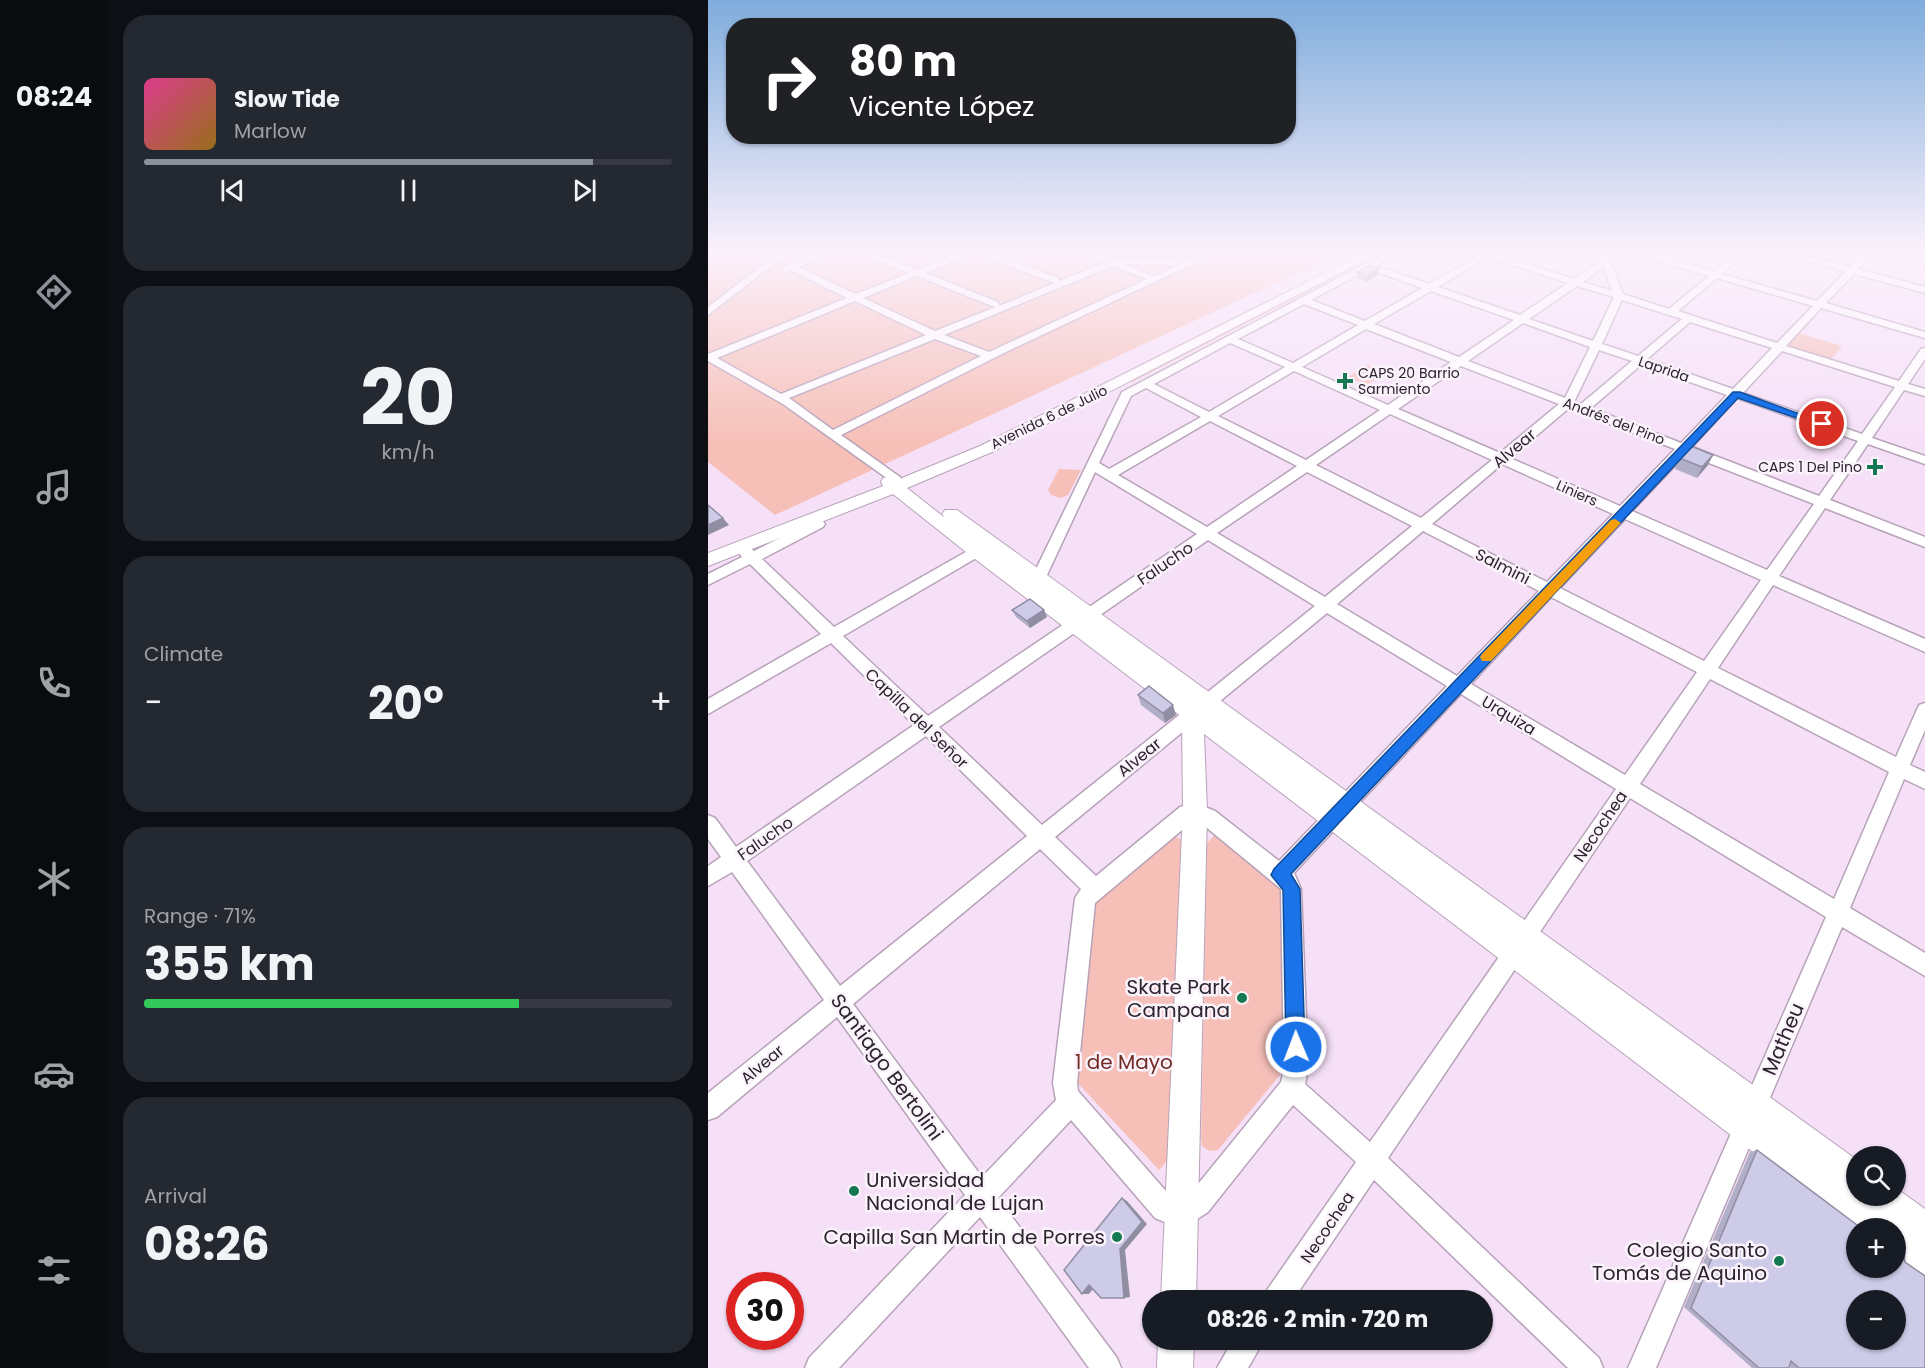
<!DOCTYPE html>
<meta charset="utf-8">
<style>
:root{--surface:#171b24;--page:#242831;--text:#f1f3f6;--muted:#9ea1a6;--line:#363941;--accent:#8c9099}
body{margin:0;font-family:Poppins,sans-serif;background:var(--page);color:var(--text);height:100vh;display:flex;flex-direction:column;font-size:22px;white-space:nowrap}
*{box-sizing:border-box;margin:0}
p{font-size:20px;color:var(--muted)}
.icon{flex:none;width:33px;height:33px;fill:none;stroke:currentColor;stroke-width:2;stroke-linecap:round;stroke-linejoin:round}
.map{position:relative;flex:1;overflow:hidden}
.panel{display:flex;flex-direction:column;gap:15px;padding:15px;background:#0d0f14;width:600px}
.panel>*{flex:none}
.banner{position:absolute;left:18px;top:18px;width:570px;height:126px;border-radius:24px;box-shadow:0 2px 4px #0004;background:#202124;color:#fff;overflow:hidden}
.fabs{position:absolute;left:1138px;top:1146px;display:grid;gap:12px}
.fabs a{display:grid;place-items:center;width:60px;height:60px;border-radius:50%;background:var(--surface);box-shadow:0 2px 4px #0004;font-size:30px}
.speed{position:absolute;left:18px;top:1272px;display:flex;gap:12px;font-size:30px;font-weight:700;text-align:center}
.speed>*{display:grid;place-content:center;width:78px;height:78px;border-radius:50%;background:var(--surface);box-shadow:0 2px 4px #0004;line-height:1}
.speed .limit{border:9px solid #d22;background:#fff;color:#111}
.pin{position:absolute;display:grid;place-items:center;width:51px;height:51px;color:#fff;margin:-26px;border:3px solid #fff;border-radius:50%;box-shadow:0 2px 6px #0007}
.me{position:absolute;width:66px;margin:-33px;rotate:359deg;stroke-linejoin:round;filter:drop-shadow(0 0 4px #0008)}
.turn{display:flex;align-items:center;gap:21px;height:126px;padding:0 24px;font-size:27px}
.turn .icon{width:78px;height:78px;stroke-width:2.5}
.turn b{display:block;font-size:42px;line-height:51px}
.big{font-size:45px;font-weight:700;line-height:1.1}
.panel .widget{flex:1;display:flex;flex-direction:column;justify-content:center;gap:9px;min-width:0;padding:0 21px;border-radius:24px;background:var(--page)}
.panel .dial{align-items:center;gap:0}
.dial b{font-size:78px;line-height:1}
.song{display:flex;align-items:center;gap:18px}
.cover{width:72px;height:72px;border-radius:9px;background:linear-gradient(135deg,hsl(330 70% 55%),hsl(40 70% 35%))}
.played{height:6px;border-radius:3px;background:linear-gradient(90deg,var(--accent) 85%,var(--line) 85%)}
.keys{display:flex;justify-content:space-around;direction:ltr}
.heat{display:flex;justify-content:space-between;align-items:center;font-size:33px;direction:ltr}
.charge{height:9px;border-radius:4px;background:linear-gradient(90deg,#34c759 71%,var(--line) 0)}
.trip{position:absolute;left:434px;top:1290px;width:351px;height:60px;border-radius:30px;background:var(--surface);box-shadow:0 2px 4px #0004;font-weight:700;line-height:60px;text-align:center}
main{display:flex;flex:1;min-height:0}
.menu{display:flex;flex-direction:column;width:108px;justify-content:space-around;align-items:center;background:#090b0e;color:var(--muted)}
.menu .icon{width:42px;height:42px}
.menu .selected{color:var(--accent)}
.menu b{font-size:27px;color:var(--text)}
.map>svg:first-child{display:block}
.green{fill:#f6c0b8}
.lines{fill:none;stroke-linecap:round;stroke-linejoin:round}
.minor-casing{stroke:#b7a2b9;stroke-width:3}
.major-casing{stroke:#b7a2b9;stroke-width:2}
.minor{fill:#fff;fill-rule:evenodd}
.major{fill:#fff;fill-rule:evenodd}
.wall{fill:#b1afc8}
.shaded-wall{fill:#908ea2}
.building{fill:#cecbe8;stroke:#908ea2;stroke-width:1.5;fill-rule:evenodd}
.route{fill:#1a73e8;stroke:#114b97;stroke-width:1.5}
.slow{fill:#f59e0b}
.poi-dot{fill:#147952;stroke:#fbf3fc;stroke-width:2}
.labels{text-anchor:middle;stroke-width:5;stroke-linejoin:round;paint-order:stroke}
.far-street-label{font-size:14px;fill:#2c242d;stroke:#fbf3fc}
.far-poi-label{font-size:14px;fill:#2c242d;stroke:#fbf3fc;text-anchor:start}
.street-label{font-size:16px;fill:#2c242d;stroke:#fbf3fc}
.near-poi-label{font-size:20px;fill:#2c242d;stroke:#fbf3fc;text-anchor:end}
.near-street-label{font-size:20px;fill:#2c242d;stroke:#fbf3fc}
.near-park-label{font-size:20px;fill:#722a24;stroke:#fbf3fc}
</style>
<main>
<nav class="menu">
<b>08:24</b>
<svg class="icon selected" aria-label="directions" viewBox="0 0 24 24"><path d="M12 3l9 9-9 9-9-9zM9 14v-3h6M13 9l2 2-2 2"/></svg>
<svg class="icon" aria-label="music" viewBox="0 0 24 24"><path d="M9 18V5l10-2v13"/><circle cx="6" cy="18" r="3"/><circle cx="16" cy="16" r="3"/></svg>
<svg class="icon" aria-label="phone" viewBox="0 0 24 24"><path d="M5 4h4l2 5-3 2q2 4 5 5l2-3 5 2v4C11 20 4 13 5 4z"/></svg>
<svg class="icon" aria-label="climate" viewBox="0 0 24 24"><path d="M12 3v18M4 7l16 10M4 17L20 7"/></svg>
<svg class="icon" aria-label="car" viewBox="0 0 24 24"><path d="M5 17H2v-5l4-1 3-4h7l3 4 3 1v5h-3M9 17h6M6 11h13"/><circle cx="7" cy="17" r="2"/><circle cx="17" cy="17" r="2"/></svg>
<svg class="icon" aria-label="filters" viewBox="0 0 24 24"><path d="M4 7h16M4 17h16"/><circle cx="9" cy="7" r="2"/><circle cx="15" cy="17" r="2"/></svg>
</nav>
<section class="panel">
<div class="widget">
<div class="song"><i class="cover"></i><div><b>Slow Tide</b><p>Marlow</p></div></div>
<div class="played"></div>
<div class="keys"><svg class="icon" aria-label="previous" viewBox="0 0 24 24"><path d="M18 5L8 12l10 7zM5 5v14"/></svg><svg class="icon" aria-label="pause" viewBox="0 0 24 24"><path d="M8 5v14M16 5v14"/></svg><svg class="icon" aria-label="next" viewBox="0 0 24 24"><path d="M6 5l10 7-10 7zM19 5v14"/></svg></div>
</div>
<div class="widget dial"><b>20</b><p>km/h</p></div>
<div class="widget"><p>Climate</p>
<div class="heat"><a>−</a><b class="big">20°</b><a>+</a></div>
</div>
<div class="widget"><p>Range · 71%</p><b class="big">355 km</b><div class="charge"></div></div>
<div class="widget"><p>Arrival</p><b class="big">08:26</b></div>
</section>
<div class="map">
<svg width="1217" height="1368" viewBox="0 0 1217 1368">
<rect width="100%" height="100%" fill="#f6e0f8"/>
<g class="green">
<path d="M 0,250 L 639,250 L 67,515 L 0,462 Z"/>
<path d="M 678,250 L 682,250 L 422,383 L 425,380 Z"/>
<path d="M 1091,333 L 1134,346 L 1123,359 L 1079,346 Z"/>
<path d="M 659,365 L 678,373 L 659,385 L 640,377 Z"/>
<path d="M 351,469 L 373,470 L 360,495 L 353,498 L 343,495 L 340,490 Z"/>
<path d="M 508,834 L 572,887 L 581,1064 L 510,1150 L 501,1151 L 494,1146 L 493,1138 L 499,843 Z"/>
<path d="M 466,835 L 475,841 L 460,1160 L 451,1170 L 365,1078 L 384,902 Z"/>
</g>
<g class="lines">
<g class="minor-casing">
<g id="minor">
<path d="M 74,250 L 84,250 L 0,315 L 0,307 Z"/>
<path d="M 120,250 L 133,250 L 90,267 L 148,294 L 201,273 L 147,250 L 160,250 L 209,270 L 256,250 L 275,250 L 350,278 L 351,281 L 397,263 L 368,250 L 381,250 L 407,261 L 411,258 L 480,261 L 502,250 L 514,250 L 300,351 L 133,435 L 192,477 L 193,480 L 192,483 L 187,484 L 75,404 L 0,361 L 0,354 L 139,298 L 82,270 L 77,272 L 72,269 ZM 266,253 L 344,282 L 347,283 L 291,306 L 290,302 L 217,273 ZM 415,264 L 471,265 L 446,276 ZM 405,266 L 439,279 L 281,352 L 236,335 ZM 209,276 L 284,306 L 288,307 L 227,331 L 155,298 ZM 147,301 L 218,335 L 73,394 L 9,358 ZM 227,339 L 273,356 L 125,430 L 81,398 Z"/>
<path d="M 684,250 L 695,250 L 668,266 L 721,284 L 772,255 L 762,250 L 776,250 L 866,279 L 893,261 L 890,250 L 898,250 L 901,256 C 924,240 979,264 1006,271 L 1031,250 L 1041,250 L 1014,274 L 1109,301 L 1137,272 L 1063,250 L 1078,250 L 1142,267 L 1158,250 L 1167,250 L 1150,269 L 1217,287 L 1217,293 L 1146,274 L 1118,303 L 1217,332 L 1217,338 L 1113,308 L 1078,346 L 1191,381 L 1213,349 L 1217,348 L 1217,359 L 1200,384 L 1217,389 L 1217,396 L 1196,390 L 1164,438 L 1217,456 L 1217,464 L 1160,444 L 1122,500 L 1217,537 L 1217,547 L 1117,508 L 1071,576 L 1217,639 L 1217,652 L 1065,585 L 1010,668 L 1188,757 L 1211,705 L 1217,703 L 1217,730 L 1202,765 L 1217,772 L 1217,789 L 1196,779 L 1142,908 L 1217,953 L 1217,976 L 1134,927 L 948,1368 L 920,1368 L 1118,917 L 922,798 L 680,1158 L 891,1358 L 895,1368 L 860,1368 L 666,1180 L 585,1300 L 555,1300 L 559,1290 L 648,1162 L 585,1105 L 500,1212 L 474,1229 L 447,1218 L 363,1120 L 290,1198 L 409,1358 L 413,1368 L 381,1368 L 272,1217 L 131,1368 L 97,1368 L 101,1358 L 257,1195 L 129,1017 L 9,1117 L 0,1120 L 0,1093 L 116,1000 L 24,872 L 0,886 L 0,866 L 13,857 L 0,839 L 0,815 L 7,818 L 28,847 L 206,725 L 123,643 L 0,714 L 0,699 L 113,634 L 42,564 L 0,585 L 0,574 L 34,557 L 26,547 L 28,544 L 38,544 L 46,551 L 105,521 L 115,521 L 117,524 L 115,527 L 54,559 L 126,627 L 277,541 L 287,541 L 289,544 L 287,547 L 135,636 L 220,716 L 489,534 L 387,472 L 331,592 L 324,597 L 317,592 L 414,392 ZM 918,252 L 1001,276 L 961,309 L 915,294 L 903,262 ZM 780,257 L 860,283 L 812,315 L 730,287 ZM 896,267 L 904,291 L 875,282 ZM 661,269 L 714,288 L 657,321 L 603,300 ZM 1009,278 L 1105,306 L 1069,343 L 970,311 ZM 869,286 L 906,297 L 885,341 L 821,319 ZM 723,291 L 806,320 L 751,357 L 666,324 ZM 914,300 L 974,319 L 930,356 L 894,344 ZM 596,304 L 650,325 L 585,363 L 530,339 ZM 982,322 L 1064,348 L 1025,389 L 939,359 ZM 815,323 L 882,347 L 857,398 L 760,361 ZM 658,329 L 743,362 L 680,405 L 594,367 ZM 522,343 L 577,367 L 501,412 L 446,384 ZM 891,350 L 924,361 L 873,404 L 866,402 ZM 1074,351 L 1187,387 L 1154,434 L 1035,393 ZM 933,365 L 1019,395 L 973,443 L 883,408 ZM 753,366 L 851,404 L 792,453 L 690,409 ZM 586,371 L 672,410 L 598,460 L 510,416 ZM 438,388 L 493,417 L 401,469 L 391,463 L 423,396 ZM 1029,398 L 1150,441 L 1111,496 L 984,447 ZM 861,408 L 967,449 L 912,506 L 802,458 ZM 682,414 L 784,460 L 713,518 L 608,465 ZM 502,421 L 589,466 L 499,527 L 410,475 ZM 978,454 L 1106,504 L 1059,570 L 924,511 ZM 794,464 L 905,514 L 839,582 L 724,524 ZM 599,472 L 704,526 L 617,597 L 509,533 ZM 917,519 L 1053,580 L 996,661 L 852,588 ZM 715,531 L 831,591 L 749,676 L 629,604 ZM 500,540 L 607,606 L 334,825 L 231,727 ZM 843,597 L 989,672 L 917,775 L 763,684 ZM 619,613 L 739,686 L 571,861 L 507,811 L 487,803 L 472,807 L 388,876 L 347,837 ZM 1002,679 L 1181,772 L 1126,899 L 932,784 ZM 753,694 L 908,789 L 662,1142 L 597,1084 L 600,1069 L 593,889 L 586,873 ZM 218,736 L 319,836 L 132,986 L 39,861 ZM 486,820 L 493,823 L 573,889 L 576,1069 L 573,1082 L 482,1194 L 471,1202 L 465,1199 L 370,1091 L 369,1083 L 387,903 ZM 332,849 L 373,889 L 367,898 L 345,1083 L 348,1100 L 274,1177 L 145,1004 Z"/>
<path d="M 1194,250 L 1205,250 L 1217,258 L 1217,265 Z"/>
<path d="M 525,1340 L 556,1340 L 540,1368 L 509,1368 Z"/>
</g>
</g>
<g class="major-casing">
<g id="major">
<path d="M 663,250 L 677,250 L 284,452 L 199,488 L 237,518 L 234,514 L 237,510 L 249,510 L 1149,1160 L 1149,1196 L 1188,1196 L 1188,1188 L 1217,1209 L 1217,1279 L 1205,1274 L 1188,1261 L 1188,1228 L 1149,1228 L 1149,1231 L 496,734 L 499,811 L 488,1300 L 453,1300 L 475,811 L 474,717 L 263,556 L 185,494 L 0,566 L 0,553 L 175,486 L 173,482 L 175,478 L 181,477 L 189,480 L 272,446 Z"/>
<path d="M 450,1340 L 486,1340 L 485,1368 L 449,1368 Z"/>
</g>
</g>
<use href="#minor" class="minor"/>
<use href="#major" class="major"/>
</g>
<g class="wall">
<path d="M 671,268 L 670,275 L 659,282 L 649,278 L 649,272 Z"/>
<path d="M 971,458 L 1000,465 L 989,478 L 967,469 Z"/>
<path d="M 304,610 L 336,610 L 339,617 L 322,628 L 308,617 Z"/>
<path d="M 430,695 L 468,715 L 457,723 L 433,705 Z"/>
<path d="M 1049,1150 L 1197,1262 L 1217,1368 L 1083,1368 L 1081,1366 L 1081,1368 L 1044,1368 L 976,1307 L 1042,1152 Z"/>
</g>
<g class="shaded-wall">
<path d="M 671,268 L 670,275 L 659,282 L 659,275 Z"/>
<path d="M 1005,455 L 1000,465 L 989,478 L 994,467 Z"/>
<path d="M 15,518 L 21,525 L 0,535 L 0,525 Z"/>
<path d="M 336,610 L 339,617 L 322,628 L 319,621 Z"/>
<path d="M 465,705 L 468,715 L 457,723 L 455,713 Z"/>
<path d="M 414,1198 L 419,1201 L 439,1224 L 417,1250 L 422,1297 L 416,1298 L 412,1249 Z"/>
<path d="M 381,1285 L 388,1285 L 381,1294 L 374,1294 Z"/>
</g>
<g class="building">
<path d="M 662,265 L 671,268 L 659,275 L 649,272 Z"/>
<path d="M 983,446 L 1005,455 L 994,467 L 971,458 Z"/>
<path d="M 0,505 L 15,518 L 0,525 Z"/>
<path d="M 322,599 L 336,610 L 319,621 L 304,610 Z"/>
<path d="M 441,686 L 465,705 L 455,713 L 430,695 Z"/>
<path d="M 1049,1150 L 1153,1228 L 1149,1228 L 1149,1268 L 1188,1268 L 1188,1246 L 1196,1253 L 1197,1262 L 1217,1276 L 1217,1368 L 1091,1368 L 1083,1361 L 1081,1368 L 1051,1368 L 983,1308 ZM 1149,1300 L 1188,1300 L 1188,1340 L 1149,1340 Z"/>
<path d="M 414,1198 L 434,1222 L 412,1249 L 416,1298 L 393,1298 L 381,1285 L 374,1294 L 356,1270 Z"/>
</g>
<linearGradient id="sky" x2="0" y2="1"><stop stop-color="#7facdc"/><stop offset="0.57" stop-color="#fbf1fc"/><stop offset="1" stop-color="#fbf1fc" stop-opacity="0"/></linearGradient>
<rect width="1217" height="442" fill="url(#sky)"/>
<path class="route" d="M 1025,392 L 1032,392 L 1119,424 L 1111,426 L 1030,398 L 583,874 L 592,889 L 597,1047 L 594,1054 L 588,1056 L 581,1054 L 578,1047 L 575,890 L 563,875 L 566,869 Z"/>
<path class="slow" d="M 907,519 L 913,523 L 911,525 L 783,661 L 774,661 L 772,657 L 774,654 L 903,520 Z"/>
<g class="poi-dot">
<path d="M634 372h6v6h6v6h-6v6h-6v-6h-6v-6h6z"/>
<path d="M1164 458h6v6h6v6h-6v6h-6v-6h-6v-6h6z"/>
<circle cx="534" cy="998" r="6"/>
<circle cx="146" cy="1191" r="6"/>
<circle cx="409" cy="1237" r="6"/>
<circle cx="1071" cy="1261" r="6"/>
</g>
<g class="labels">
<g class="far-street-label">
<text transform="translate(956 369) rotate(19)" y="5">Laprida</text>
<text transform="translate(341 417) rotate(-26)" y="5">Avenida 6 de Julio</text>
<text transform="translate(906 421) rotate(21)" y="5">Andrés del Pino</text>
<text transform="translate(869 493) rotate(24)" y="5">Liniers</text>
</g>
<g class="far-poi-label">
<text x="650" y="378">CAPS 20 Barrio<tspan x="650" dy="16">Sarmiento</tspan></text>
<text x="1154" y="472" text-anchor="end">CAPS 1 Del Pino</text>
</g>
<g class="street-label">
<text transform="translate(806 448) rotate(-40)" y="6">Alvear</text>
<text transform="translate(457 563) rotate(-34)" y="6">Falucho</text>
<text transform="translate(795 566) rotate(27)" y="6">Salmini</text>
<text transform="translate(801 715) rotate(31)" y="6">Urquiza</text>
<text transform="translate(209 718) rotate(44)" y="6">Capilla del Señor</text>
<text transform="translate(431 757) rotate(-39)" y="6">Alvear</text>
<text transform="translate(892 826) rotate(-56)" y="6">Necochea</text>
<text transform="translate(57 838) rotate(-35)" y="6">Falucho</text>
<text transform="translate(54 1064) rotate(-40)" y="6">Alvear</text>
<text transform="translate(619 1227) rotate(-56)" y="6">Necochea</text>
</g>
<g class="near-poi-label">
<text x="522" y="994">Skate Park<tspan x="522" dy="23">Campana</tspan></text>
<text x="158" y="1187" text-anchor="start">Universidad<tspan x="158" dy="23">Nacional de Lujan</tspan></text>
<text x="397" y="1244">Capilla San Martin de Porres</text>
<text x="1059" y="1257">Colegio Santo<tspan x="1059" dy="23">Tomás de Aquino</tspan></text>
</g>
<g class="near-street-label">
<text transform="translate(1075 1039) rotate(-67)" y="7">Matheu</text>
<text transform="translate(179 1067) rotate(54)" y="7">Santiago Bertolini</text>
</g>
<g class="near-park-label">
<text x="416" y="1069">1 de Mayo</text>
</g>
</g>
</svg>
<div class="fabs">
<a><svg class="icon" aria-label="search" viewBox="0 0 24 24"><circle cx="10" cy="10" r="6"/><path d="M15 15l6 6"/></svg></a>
<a>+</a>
<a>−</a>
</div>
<div class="speed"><div class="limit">30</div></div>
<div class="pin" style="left:1114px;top:424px;background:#d93025"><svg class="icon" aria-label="arrive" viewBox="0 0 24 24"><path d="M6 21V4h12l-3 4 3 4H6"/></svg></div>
<svg class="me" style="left:588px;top:1047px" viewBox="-20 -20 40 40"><circle r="17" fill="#1a73e8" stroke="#fff" stroke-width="3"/><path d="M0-11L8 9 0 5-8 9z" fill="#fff"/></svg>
<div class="trip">08:26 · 2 min · 720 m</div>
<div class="banner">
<div class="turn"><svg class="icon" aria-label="right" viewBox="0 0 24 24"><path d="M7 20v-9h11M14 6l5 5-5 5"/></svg><div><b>80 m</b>Vicente López</div></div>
</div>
</div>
</main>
